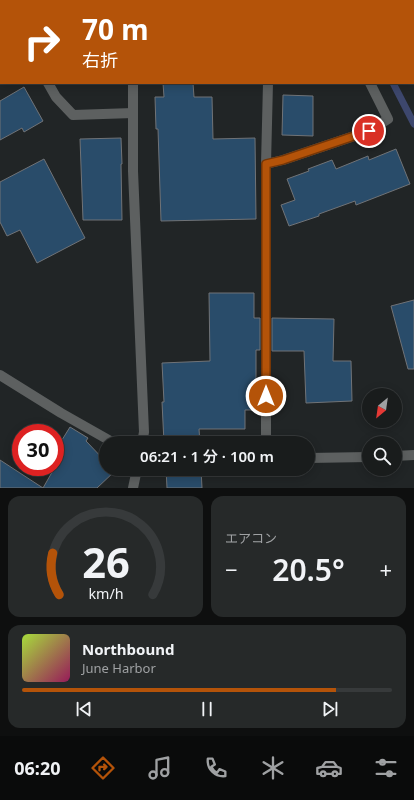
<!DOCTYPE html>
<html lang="ja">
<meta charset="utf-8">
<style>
:root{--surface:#191c1c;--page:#262929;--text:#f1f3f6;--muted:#9fa1a3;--line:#373a3b;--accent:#b45309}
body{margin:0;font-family:"Noto Sans","Noto Sans JP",sans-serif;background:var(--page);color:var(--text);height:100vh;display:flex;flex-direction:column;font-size:15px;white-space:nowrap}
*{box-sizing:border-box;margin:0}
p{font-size:13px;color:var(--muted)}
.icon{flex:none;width:22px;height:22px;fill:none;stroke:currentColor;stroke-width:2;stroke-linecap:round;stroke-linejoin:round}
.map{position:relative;height:488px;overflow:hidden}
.details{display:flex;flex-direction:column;gap:8px;padding:8px;background:#0e0f0f;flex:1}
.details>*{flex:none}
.guide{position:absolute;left:0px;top:0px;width:414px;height:84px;box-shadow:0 2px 10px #0003,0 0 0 1px var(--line);background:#b45309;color:#fff;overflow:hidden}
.needle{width:26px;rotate:209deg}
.buttons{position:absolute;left:362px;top:388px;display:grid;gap:8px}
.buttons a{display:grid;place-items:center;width:40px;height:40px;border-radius:50%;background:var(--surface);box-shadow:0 2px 10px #0003,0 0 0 1px var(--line);font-size:20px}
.speed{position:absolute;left:12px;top:424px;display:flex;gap:8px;font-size:20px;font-weight:700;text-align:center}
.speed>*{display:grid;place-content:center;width:52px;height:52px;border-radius:50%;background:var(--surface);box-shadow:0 2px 10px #0003,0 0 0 1px var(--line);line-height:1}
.speed .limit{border:6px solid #d22;background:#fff;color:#111}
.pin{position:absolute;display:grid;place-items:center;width:34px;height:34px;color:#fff;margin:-17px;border:2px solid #fff;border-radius:50%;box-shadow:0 1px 4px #0007}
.me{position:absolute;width:44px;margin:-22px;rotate:0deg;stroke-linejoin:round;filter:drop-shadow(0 0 3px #0008)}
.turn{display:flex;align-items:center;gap:14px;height:84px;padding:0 16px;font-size:18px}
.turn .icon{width:52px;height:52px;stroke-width:2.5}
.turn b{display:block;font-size:28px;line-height:34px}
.big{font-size:30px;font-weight:600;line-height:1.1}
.details .card{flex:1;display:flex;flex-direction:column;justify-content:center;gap:6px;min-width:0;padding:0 14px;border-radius:12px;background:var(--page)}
.details .dial{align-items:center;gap:0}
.dial svg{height:104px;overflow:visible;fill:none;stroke:var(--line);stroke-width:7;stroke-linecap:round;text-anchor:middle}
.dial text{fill:var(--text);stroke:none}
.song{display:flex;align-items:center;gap:12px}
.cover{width:48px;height:48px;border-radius:6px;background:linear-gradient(135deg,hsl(80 70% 55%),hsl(330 70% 35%))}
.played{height:4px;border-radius:2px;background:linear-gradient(90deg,var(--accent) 85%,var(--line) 85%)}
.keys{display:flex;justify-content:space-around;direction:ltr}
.heat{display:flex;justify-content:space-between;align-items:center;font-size:22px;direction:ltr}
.details .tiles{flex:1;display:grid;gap:8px;grid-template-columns:1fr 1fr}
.card:last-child{grid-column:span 2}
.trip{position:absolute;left:99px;top:436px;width:216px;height:40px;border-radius:20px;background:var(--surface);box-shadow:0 2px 10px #0003,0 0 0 1px var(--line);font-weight:600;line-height:40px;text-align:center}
.tab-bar{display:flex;height:64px;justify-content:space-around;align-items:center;background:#0a0b0b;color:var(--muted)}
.tab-bar .icon{width:28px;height:28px}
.tab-bar .current{color:var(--accent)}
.tab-bar b{font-size:18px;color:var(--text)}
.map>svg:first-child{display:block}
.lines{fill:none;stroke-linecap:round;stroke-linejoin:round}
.stream{stroke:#3d476d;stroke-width:7}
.building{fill:#294c6a;stroke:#707377}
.service{stroke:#5d6060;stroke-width:10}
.minor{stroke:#5d6060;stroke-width:10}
.route-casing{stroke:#753606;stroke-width:10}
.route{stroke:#b45309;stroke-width:7}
</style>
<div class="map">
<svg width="414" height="488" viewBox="0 0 414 488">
<rect width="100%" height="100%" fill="#212526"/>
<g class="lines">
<g class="stream">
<path d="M 351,0 L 351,1"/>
<path d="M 393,83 L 414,124"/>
</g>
</g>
<g class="building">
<path d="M 163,83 L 193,83 L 194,97 L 212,97 L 213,139 L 255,138 L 256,219 L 161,221 L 158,129 L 156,129 L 155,97 L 164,97 Z"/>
<path d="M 24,87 L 43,121 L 24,132 L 22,128 L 0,140 L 0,101 Z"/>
<path d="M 283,95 L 313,96 L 313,136 L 282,135 Z"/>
<path d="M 121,138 L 122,164 L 121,164 L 122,220 L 83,220 L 80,139 Z"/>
<path d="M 396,149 L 410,184 L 356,205 L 355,201 L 319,214 L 319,216 L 289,226 L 281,205 L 295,200 L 287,179 L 309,171 L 308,169 L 332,160 L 336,169 L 368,156 L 369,160 Z"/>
<path d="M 44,159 L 85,238 L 37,263 L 20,230 L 7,236 L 0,222 L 0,182 Z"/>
<path d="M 209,293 L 254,293 L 254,318 L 260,318 L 260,350 L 256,350 L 256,410 L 245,410 L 245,429 L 199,429 L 200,443 L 164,443 L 162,402 L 164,402 L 162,363 L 210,361 Z"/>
<path d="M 414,300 L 414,369 L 408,369 L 391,306 Z"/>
<path d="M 272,318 L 334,319 L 333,361 L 351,361 L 352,401 L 306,403 L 304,351 L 272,351 Z"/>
<path d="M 70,427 L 88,438 L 86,441 L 106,462 L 106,469 L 113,469 L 115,471 L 97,488 L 0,488 L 0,460 L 43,488 L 55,467 L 63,451 L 57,448 Z"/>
<path d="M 166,469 L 201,469 L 202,488 L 167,488 Z"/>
</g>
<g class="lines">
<path class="service" d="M 0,77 L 1,76"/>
<g class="minor">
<path d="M 3,0 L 4,1"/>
<path d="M 262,0 L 262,1"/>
<path d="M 328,0 L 328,1"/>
<path d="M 138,1 L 139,0"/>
<path d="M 48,83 L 56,97 L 73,115 L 133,113"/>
<path d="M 133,83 L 133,171 L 144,432 L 142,443"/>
<path d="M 266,164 L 283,160 L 369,131 L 388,119 L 370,83"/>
<path d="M 0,375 L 61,413 L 114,443"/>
<path d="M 266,443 L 266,164 L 268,83"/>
<path d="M 395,456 L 414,455"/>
<path d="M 308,458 L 369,457"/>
<path d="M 133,488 L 137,469"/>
</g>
</g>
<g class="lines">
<g class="route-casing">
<path id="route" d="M 266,396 L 266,164 L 283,160 L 369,131"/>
</g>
<use href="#route" class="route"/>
</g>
</svg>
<div class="buttons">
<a><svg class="needle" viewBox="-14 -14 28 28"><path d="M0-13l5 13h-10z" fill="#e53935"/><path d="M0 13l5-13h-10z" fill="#9fa1a3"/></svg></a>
<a><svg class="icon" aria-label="search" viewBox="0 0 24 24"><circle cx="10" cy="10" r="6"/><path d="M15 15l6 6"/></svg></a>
</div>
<div class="speed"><div class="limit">30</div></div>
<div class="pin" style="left:369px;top:131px;background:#d93025"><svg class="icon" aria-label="arrive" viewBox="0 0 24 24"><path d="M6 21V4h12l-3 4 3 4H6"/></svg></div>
<svg class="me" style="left:266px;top:396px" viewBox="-20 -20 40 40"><circle r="17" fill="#b45309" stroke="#fff" stroke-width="3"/><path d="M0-11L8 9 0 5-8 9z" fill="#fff"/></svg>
<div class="trip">06:21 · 1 分 · 100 m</div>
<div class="guide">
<div class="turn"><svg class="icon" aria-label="right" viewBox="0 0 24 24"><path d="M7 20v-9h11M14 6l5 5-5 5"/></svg><div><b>70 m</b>右折</div></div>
</div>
</div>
<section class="details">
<div class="tiles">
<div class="card dial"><svg viewBox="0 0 100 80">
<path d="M14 69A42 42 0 1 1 86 69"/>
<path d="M14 69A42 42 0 0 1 9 37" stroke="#b45309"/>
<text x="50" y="56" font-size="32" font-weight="700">26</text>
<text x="50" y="72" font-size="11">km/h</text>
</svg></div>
<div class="card"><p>エアコン</p>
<div class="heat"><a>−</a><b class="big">20.5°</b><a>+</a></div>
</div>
<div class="card">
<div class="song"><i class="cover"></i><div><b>Northbound</b><p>June Harbor</p></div></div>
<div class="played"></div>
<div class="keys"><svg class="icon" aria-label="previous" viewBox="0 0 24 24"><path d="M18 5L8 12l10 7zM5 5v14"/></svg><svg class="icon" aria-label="pause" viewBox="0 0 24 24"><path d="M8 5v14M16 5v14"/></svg><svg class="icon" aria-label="next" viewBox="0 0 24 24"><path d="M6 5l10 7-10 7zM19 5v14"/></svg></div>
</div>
</div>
</section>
<nav class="tab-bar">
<b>06:20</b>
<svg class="icon current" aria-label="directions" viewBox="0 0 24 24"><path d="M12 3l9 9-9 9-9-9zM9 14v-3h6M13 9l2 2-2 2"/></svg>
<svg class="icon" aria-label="music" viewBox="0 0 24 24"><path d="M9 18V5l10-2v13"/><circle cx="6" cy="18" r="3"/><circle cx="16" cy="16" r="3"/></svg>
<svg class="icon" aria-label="phone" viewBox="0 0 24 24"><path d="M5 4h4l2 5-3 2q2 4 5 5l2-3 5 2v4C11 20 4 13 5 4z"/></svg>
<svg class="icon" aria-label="climate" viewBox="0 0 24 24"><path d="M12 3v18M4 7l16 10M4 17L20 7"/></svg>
<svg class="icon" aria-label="car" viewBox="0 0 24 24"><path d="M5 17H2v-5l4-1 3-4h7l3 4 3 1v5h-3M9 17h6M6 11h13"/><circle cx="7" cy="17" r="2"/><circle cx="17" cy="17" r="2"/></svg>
<svg class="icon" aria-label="filters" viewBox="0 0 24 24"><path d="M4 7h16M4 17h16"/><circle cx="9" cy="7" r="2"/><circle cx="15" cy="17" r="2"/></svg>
</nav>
